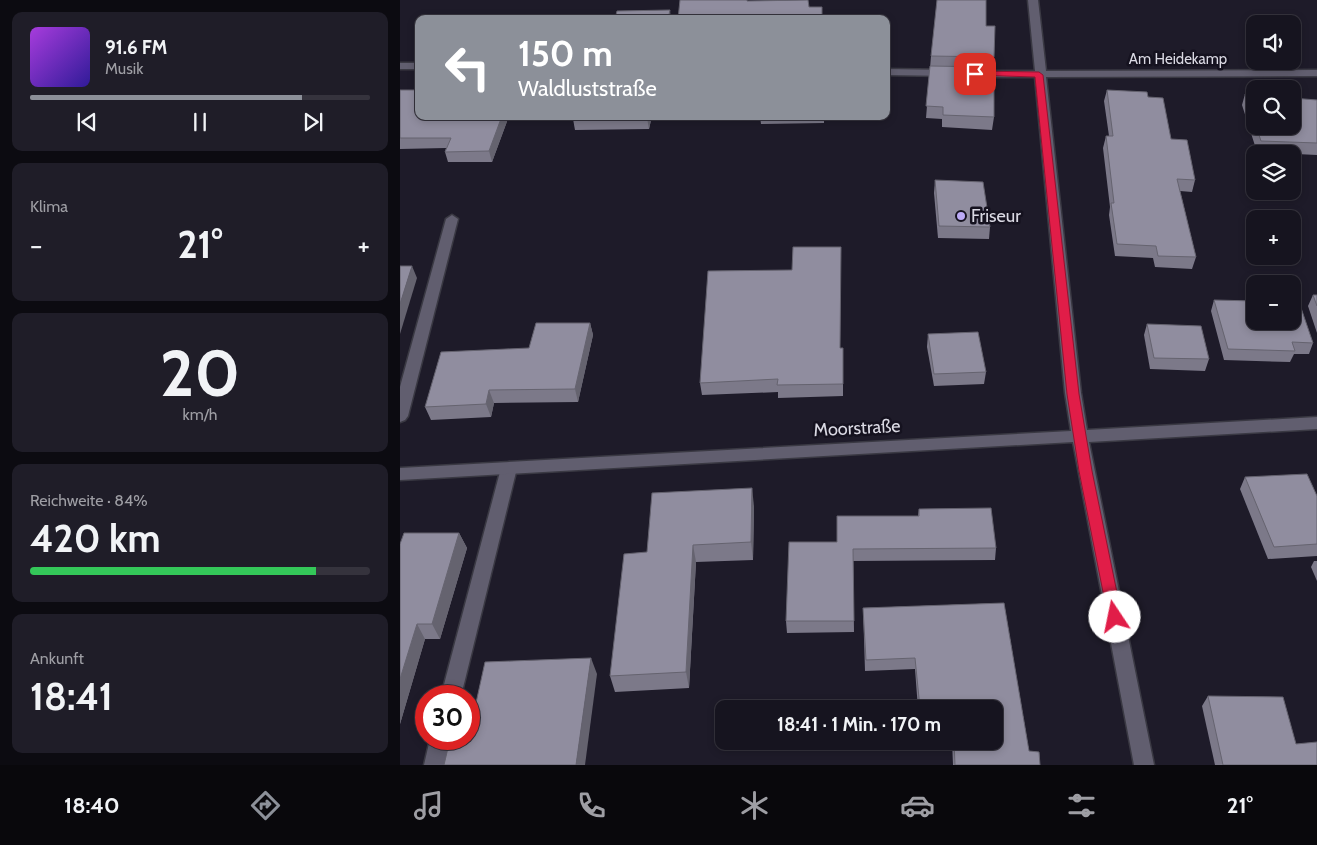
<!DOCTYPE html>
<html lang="de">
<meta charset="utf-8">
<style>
:root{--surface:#16141f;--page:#1f1d28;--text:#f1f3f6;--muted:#9e9ea4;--line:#35333d;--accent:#8c9099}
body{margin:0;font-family:Cabin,sans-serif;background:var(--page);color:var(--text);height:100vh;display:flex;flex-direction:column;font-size:19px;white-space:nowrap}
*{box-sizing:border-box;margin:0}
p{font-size:16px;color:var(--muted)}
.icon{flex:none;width:28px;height:28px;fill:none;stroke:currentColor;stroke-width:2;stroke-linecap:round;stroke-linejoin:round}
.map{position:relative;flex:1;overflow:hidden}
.side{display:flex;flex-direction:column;gap:12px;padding:12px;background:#0c0b11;width:400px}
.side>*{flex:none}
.hud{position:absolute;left:15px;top:15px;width:475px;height:105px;border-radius:10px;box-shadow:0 2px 8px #0003,0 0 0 1px var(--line);background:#8c9099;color:#fff;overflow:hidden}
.buttons{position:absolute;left:846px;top:15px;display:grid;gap:10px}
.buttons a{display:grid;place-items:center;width:55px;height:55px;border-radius:10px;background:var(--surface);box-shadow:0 2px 8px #0003,0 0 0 1px var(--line);font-size:25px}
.speed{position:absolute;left:15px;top:685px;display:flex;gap:10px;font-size:25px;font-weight:700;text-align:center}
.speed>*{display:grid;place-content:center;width:65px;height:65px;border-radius:50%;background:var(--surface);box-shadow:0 2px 8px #0003,0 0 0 1px var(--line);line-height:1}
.speed .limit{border:8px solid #d22;background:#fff;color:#111}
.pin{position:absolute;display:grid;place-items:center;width:42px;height:42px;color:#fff;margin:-21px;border-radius:10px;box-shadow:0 2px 8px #0006}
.me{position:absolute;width:55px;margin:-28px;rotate:349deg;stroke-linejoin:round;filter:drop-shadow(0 0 4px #0008)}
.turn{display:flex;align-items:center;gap:18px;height:105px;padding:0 20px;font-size:22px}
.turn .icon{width:65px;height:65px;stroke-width:2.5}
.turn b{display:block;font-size:35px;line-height:42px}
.big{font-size:38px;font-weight:700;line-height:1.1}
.side .widget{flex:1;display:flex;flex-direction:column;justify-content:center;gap:8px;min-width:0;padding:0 18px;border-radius:10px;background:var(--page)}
.side .dial{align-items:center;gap:0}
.dial b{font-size:65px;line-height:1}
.song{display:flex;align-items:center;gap:15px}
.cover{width:60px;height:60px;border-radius:8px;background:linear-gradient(135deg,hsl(280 70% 55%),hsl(250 70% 35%))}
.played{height:5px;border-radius:2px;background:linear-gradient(90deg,var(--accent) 80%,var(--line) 80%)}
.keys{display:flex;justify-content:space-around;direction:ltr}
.heat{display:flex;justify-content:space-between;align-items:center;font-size:28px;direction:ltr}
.charge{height:8px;border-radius:4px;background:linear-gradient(90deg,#34c759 84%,var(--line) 0)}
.trip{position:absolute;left:315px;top:700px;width:288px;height:50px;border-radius:10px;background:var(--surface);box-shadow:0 2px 8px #0003,0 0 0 1px var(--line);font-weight:700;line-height:50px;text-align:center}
.tabs{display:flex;height:80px;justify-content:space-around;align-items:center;background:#09080c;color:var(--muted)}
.tabs .icon{width:35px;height:35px}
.tabs .active{color:var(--accent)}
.tabs b{font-size:22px;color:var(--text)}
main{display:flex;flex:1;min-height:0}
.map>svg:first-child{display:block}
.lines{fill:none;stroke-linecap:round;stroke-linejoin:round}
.lane-casing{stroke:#3a3943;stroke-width:3}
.street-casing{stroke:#3a3943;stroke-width:3}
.lane{fill:#615e6f;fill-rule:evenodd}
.street{fill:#615e6f;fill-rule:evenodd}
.wall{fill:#7c7989}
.shaded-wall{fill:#65636f}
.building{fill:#908d9f;stroke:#65636f}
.route{fill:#e11d48;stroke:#92132f}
.poi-dot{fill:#bcaaf6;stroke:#15121f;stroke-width:2}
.labels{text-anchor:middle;stroke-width:5;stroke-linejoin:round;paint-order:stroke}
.far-street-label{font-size:15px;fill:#dad9e3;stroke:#15121f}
.poi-label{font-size:18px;fill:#dad9e3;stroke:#15121f;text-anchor:start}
.street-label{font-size:18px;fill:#dad9e3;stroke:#15121f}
</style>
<main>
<section class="side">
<div class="widget">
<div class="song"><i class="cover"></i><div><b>91.6 FM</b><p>Musik</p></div></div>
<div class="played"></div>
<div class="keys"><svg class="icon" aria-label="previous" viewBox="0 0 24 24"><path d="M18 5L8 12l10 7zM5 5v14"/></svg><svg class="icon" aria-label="pause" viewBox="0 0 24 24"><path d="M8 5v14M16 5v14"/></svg><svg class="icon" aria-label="next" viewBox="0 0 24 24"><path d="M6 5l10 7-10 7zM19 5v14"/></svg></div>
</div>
<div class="widget"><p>Klima</p>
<div class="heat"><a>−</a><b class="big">21°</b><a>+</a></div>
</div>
<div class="widget dial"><b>20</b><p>km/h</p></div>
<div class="widget"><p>Reichweite · 84%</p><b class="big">420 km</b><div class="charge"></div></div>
<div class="widget"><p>Ankunft</p><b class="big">18:41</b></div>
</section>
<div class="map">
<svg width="917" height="765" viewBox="0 0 917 765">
<rect width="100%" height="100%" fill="#1e1b29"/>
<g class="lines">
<g class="lane-casing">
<g id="lane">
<path d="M 52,215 L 58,219 L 8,416 L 5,420 L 0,422 L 0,387 L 46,219 Z"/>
<path d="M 109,462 L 115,464 L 117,468 L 61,696 L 41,696 L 101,468 L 103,464 Z"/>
<path d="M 30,739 L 50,739 L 44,765 L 24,765 Z"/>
</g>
</g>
<g class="street-casing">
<g id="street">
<path d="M 628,0 L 638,0 L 646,71 L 917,70 L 917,76 L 646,77 L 681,393 L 687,430 L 917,417 L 917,429 L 689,442 L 754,765 L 734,765 L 673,442 L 0,480 L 0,468 L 671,431 L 665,393 L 635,77 L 574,77 L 569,74 L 574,71 L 635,71 Z"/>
<rect x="0" y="63" width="19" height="6"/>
<path d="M 486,69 L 551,70 L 556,73 L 551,76 L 486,75 Z"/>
</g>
</g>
<use href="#lane" class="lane"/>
<use href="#street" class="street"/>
</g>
<g class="wall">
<path d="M 586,26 L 594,57 L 593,67 L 594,117 L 592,130 L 542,127 L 542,119 L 526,118 L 531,56 Z"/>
<path d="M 0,90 L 19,116 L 109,116 L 92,162 L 48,162 L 45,152 L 46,148 L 0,149 Z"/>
<path d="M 707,90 L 748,97 L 771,139 L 795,180 L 792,192 L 780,191 L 796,257 L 792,269 L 755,267 L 753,258 L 715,256 L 709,215 L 710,207 L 703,148 L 706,136 L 709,136 L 704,101 Z"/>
<path d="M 845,94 L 855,94 L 855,126 L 892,126 L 917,100 L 917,155 L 857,152 L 842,105 Z"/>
<path d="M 174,116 L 252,116 L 249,129 L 175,130 L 173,119 Z"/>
<path d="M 360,116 L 424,116 L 424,123 L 361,124 Z"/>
<path d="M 535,180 L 590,227 L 589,239 L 538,238 L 534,193 Z"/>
<path d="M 913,295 L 917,295 L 917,333 L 908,306 Z"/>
<path d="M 814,300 L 913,343 L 909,354 L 894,354 L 890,362 L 824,360 L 811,311 Z"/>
<path d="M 190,323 L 193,335 L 178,402 L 94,403 L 91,417 L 31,420 L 25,407 L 129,348 Z"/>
<path d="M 747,324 L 809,359 L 805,371 L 750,369 L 744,335 Z"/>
<path d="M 528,334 L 586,372 L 584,384 L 534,386 L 527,347 Z"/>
<path d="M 440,348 L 443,348 L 443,396 L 378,398 L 378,392 L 302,395 L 300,383 Z"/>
<path d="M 845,477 L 917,496 L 917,556 L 868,559 L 840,489 Z"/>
<path d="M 354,506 L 353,560 L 296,562 L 289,688 L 215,692 L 210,676 L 247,552 Z"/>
<path d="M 519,509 L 596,548 L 595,560 L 453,561 L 454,632 L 387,633 L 386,621 L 437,542 L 518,516 Z"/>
<path d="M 59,533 L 67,548 L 40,639 L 25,639 L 0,724 L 0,544 Z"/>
<path d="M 914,561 L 917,561 L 917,581 L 911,567 Z"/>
<path d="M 604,603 L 629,751 L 639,752 L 640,765 L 553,765 L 552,741 L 594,741 L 594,709 L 518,709 L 515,669 L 465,671 L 463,608 Z"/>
<path d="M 808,696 L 917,765 L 815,765 L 802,706 Z"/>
</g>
<g class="shaded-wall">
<path d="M 270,10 L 271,19 L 268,19 Z"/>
<path d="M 102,116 L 109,116 L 92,162 L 89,151 Z"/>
<path d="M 248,116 L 252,116 L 249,129 L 247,118 Z"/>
<path d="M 12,266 L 17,278 L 0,334 L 0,304 Z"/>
<path d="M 190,323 L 193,335 L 178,402 L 175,389 Z"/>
<path d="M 89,390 L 94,403 L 91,417 L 86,404 Z"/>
<path d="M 352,488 L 354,506 L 353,560 L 351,542 Z"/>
<path d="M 59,533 L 67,548 L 40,639 L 32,624 Z"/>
<path d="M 293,545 L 296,562 L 289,688 L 286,672 Z"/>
<path d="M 17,624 L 25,639 L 0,724 L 0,679 Z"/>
<path d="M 191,658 L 197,674 L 185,765 L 176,765 Z"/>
</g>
<g class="building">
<path d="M 280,0 L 347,0 L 347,1 L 408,0 L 409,7 L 422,7 L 422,19 L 278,19 Z"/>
<path d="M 537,0 L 586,0 L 586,26 L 595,26 L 594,57 L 531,56 Z"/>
<path d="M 270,10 L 268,19 L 215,19 L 217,11 Z"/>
<path d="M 530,66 L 594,67 L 594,117 L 543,115 L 543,107 L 526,106 Z"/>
<path d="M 0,90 L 19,90 L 19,116 L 102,116 L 89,151 L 45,152 L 51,138 L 0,138 Z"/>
<path d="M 707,90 L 747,92 L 748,97 L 763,98 L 771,139 L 787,140 L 795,180 L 777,179 L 796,257 L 758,256 L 756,246 L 717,244 L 711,203 L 714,203 L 706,136 L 713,136 Z"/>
<path d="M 845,94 L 855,94 L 855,123 Z"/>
<path d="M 892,98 L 917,100 L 917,143 L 861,141 L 856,126 L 892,126 Z"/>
<path d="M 174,116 L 248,116 L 247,118 L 173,119 Z"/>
<path d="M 535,180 L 583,182 L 590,227 L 539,226 Z"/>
<path d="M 393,247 L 441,247 L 440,348 L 443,348 L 443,384 L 377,385 L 378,379 L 300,383 L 308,271 L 392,270 Z"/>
<path d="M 0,266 L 12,266 L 0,304 Z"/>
<path d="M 913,295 L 917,295 L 917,306 Z"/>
<path d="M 814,300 L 855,301 L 855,321 L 892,321 L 892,302 L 899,302 L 913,343 L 892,342 L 895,351 L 828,349 Z"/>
<path d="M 136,323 L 190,323 L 175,389 L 89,390 L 86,404 L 25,407 L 41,352 L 129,348 Z"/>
<path d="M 747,324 L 801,326 L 809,359 L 754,358 Z"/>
<path d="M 578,332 L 586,372 L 534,374 L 528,334 Z"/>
<path d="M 907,474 L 917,496 L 917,544 L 874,547 L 845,477 Z"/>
<path d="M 352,488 L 351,542 L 293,545 L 286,672 L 210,676 L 224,554 L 247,552 L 252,493 Z"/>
<path d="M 591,508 L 596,548 L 453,549 L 454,621 L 386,621 L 389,542 L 437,542 L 437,516 L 519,516 L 519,509 Z"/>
<path d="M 4,533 L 59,533 L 32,624 L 17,624 L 0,679 L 0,544 Z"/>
<path d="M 604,603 L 629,751 L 639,752 L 640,765 L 555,765 L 554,741 L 594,741 L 594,709 L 553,709 L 553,706 L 520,708 L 515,658 L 466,660 L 463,608 Z"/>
<path d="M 191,658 L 176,765 L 44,765 L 50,739 L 69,739 L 69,721 L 72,721 L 85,662 Z"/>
<path d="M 808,696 L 883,697 L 896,744 L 917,742 L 917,765 L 823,765 Z"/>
</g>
<path class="route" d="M 575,71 L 639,72 L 643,75 L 679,394 L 692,471 L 722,617 L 720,621 L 715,623 L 710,621 L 708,617 L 679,471 L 667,394 L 635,77 L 572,75 L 571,74 Z"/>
<circle class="poi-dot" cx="561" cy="216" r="5"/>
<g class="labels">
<g class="far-street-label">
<text x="778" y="64">Am Heidekamp</text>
</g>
<g class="poi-label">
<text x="571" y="222">Friseur</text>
</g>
<g class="street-label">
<text transform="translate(457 428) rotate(-3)" y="6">Moorstraße</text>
</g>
</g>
</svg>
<div class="buttons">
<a><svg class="icon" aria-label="sound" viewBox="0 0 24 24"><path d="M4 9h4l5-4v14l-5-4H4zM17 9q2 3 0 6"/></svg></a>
<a><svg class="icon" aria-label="search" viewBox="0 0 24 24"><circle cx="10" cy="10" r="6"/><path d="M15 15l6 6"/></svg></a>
<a><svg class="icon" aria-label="layers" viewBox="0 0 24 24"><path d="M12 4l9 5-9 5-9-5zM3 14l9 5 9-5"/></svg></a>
<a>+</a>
<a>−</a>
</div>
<div class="speed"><div class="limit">30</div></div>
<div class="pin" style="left:575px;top:74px;background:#d93025"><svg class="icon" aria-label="arrive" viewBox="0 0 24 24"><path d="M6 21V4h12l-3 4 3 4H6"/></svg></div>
<svg class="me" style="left:715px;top:617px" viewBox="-20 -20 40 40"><circle r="19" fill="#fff"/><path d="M0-13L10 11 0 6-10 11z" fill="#e11d48"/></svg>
<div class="trip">18:41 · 1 Min. · 170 m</div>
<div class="hud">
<div class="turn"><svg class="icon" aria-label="left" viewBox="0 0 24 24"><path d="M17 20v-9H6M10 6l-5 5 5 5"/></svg><div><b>150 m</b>Waldluststraße</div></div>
</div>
</div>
</main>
<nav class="tabs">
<b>18:40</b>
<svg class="icon active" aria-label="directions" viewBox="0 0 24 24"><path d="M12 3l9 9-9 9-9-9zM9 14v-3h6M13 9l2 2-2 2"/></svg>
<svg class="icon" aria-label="music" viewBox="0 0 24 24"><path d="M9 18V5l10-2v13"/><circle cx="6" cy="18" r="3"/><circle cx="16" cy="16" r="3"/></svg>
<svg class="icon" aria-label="phone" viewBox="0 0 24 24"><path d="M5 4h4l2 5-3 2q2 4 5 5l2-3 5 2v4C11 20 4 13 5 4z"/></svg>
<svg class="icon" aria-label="climate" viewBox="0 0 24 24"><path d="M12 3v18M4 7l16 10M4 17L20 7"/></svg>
<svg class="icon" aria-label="car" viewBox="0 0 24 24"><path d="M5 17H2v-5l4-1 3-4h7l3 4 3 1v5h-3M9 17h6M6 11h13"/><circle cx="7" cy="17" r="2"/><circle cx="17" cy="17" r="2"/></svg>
<svg class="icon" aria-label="filters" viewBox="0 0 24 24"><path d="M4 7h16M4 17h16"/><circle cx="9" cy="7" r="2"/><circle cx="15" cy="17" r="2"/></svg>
<b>21°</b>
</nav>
